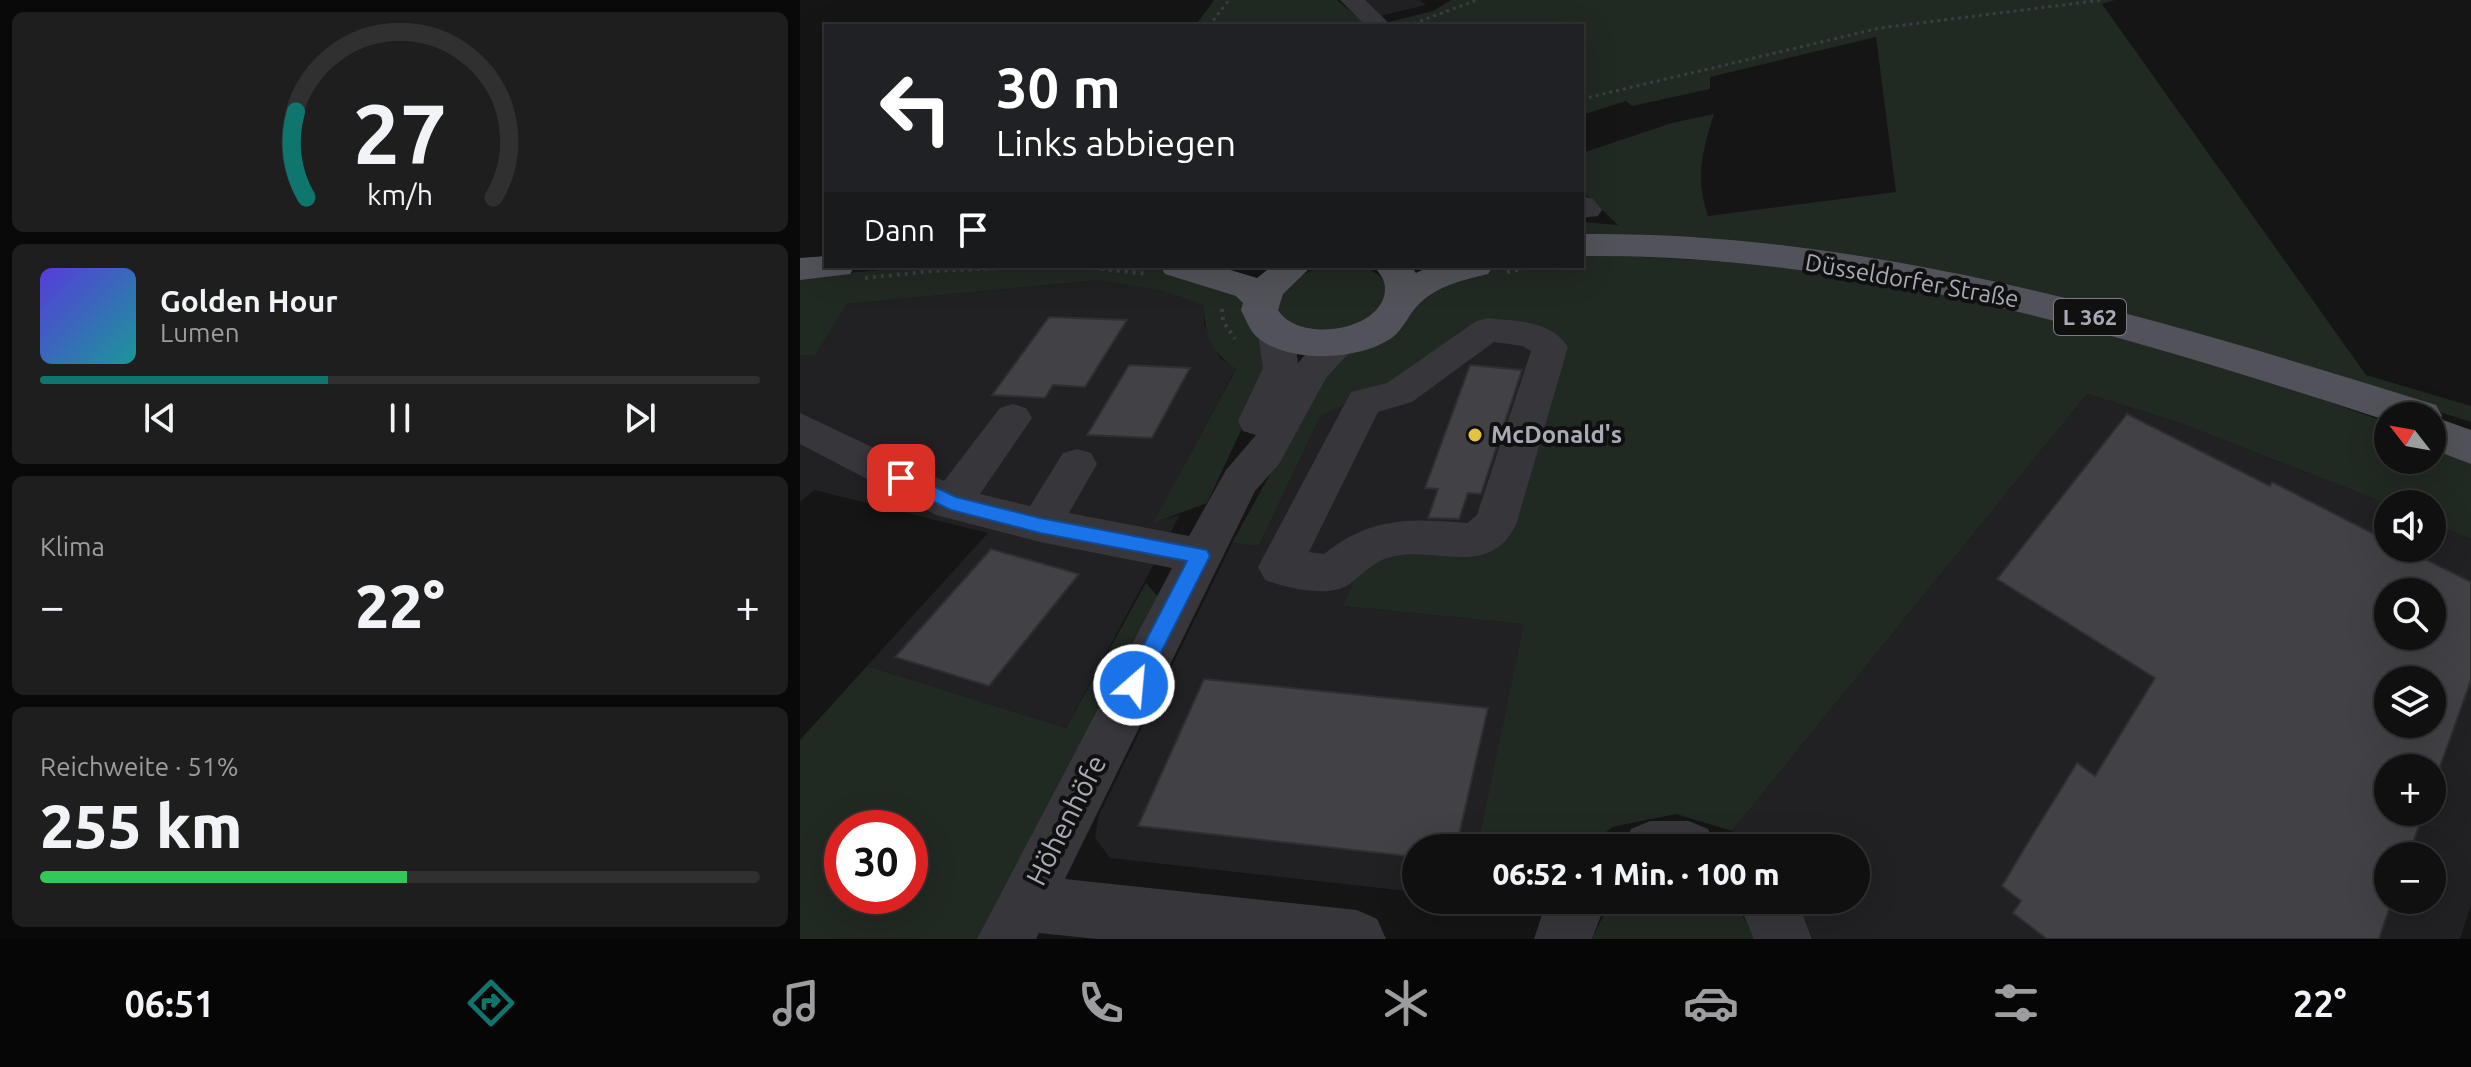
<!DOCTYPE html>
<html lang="de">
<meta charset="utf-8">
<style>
:root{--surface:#101010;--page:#1e1e1e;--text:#f1f3f6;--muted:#9c9d9f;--line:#303030;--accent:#0f766e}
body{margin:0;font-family:Ubuntu,sans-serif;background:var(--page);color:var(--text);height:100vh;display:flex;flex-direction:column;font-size:30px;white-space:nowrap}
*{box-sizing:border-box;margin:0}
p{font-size:26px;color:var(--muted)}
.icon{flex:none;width:44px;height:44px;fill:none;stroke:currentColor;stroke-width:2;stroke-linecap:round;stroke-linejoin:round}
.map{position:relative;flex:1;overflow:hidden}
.side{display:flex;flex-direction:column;gap:12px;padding:12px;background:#090909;width:800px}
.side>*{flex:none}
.hud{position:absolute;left:24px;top:24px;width:760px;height:244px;border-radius:0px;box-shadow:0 8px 32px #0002,0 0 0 2px var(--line);background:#202124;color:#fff;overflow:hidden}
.needle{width:52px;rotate:301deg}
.tools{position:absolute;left:1574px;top:402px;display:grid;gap:16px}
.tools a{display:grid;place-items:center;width:72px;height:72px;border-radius:50%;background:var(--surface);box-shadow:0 8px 32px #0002,0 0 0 2px var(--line);font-size:40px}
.speed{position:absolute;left:24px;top:810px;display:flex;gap:16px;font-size:40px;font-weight:700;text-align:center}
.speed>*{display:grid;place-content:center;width:104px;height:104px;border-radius:50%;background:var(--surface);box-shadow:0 8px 32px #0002,0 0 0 2px var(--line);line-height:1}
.speed .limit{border:12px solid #d22;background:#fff;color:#111}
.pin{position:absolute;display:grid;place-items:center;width:68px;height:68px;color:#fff;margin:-34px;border-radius:16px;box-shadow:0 4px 12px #0006}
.me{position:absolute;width:88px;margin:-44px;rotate:27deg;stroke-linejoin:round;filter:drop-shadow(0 0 6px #0008)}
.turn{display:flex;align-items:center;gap:28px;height:168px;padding:0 40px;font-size:36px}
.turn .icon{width:104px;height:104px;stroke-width:2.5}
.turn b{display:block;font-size:56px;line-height:68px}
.then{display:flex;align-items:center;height:76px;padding:0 40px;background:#0003;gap:16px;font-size:30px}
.big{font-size:60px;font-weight:800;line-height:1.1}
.side .card{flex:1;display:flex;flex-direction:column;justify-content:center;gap:12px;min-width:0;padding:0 28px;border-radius:12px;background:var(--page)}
.side .dial{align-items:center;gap:0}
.dial svg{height:208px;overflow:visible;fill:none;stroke:var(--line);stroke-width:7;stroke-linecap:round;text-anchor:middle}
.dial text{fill:var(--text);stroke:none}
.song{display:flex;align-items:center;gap:24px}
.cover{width:96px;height:96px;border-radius:12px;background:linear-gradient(135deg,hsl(250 70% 55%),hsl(180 70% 35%))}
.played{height:8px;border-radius:4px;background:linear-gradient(90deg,var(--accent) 40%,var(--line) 40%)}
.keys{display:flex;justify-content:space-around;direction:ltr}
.heat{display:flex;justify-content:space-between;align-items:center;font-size:44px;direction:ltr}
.charge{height:12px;border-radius:6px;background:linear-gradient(90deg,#34c759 51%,var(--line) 0)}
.trip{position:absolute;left:602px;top:834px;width:468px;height:80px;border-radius:40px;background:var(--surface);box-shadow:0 8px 32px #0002,0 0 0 2px var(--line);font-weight:800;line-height:80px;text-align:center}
.menu{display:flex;height:128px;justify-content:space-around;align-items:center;background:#060606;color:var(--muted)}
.menu .icon{width:56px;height:56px}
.menu .on{color:var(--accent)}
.menu b{font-size:36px;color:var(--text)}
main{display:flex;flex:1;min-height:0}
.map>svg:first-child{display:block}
.built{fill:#212123;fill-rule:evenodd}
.green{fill:#212923;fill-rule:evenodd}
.building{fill:#424246;stroke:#2f2f32;stroke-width:2;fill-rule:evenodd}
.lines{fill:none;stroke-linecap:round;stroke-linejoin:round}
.path-far1{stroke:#3c3d42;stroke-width:3;stroke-dasharray:3 4;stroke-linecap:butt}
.path{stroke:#3c3d42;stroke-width:4;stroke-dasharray:3 5;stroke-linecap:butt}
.minor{fill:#36363b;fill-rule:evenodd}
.major{fill:#52535a;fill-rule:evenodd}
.route{fill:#1a73e8;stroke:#114b97;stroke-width:2}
.poi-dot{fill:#e2c241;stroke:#101011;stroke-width:3}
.labels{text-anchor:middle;stroke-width:8;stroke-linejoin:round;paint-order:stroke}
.shield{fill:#101011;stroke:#7a7c84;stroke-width:2}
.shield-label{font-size:22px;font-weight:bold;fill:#a8aab5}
.street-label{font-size:24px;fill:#a8aab5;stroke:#101011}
.poi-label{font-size:24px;font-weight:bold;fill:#a8aab5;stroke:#101011;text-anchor:start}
.near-street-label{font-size:28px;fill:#a8aab5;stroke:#101011}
</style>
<main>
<section class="side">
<div class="card dial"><svg viewBox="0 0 100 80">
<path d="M14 69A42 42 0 1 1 86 69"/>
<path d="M14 69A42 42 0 0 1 10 36" stroke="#0f766e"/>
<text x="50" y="56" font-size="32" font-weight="700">27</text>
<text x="50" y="72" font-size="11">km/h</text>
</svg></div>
<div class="card">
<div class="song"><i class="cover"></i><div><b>Golden Hour</b><p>Lumen</p></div></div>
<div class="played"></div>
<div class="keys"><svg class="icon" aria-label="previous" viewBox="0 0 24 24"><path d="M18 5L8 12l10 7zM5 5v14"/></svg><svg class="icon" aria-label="pause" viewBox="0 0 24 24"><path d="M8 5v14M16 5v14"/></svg><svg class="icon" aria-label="next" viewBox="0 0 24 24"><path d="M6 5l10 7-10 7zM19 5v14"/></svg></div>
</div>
<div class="card"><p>Klima</p>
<div class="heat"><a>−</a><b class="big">22°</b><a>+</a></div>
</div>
<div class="card"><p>Reichweite · 51%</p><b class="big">255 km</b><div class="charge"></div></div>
</section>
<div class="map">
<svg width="1671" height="939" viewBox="0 0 1671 939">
<rect width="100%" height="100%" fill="#151516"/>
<g class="built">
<path d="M 562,0 L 620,0 L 626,5 L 581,16 Z"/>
<path d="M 299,280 L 364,291 L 405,305 L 404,324 L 420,358 L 436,368 L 354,522 L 380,515 L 266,728 L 67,666 L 188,533 L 14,490 L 0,502 L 0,355 L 15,354 L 47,304 Z"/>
<path d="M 668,333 L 763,354 L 713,532 L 544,606 L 725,624 L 677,848 L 616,848 L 616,892 L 310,858 L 295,838 L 299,815 L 432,543 L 459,546 L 520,417 Z"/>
<path d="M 1287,394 L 1377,422 L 1588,504 L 1588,548 L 1632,548 L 1632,523 L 1671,539 L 1671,905 L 1660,939 L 1013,939 L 994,900 L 1056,900 L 1056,848 L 953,848 L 932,831 ZM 1588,592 L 1632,592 L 1632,636 L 1588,636 ZM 1588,680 L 1632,680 L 1632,724 L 1588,724 ZM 1588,768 L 1632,768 L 1632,812 L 1588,812 ZM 1588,856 L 1632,856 L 1632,900 L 1588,900 Z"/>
</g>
<g class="green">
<path d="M 414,0 L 537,0 L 568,26 L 395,26 Z"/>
<path d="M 651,0 L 1315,0 L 1302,4 L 1566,375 L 1671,406 L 1671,422 L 1409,339 L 1137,271 L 1059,256 L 949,244 L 782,235 L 782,222 L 818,225 L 782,191 L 782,153 L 872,123 L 914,114 C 902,151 895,179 908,216 L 1096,192 L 1076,37 L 910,77 L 910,89 L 832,106 L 826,101 L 782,115 L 782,26 L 593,26 L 589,22 L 633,11 Z"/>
<path d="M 782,255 C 873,258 964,262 1055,276 C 1236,303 1416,360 1588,423 L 1588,460 L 1632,460 L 1632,440 L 1671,455 L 1671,539 L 1632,523 L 1632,504 L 1588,504 L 1377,422 L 1287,394 L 932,831 L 876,814 L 812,827 L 788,848 L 677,848 L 724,624 L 543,606 L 562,562 L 593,545 L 667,550 L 713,532 L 763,354 L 693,327 L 626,370 L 556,398 L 520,417 L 459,546 L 432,543 L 526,373 L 531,372 L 528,363 C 578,328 633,278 694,267 C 722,262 754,266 782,266 Z"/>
<path d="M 128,266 L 345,266 L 441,292 L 464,341 L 466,377 L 407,503 L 353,523 L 436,369 C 411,352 404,334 404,305 L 363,291 L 299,280 L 47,304 L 15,355 L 0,355 L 0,277 Z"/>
<path d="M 530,266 C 545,266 561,264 574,272 C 607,290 569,323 547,330 C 534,334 516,332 502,332 L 477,312 C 477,284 504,270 530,266 Z"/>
<path d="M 346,583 L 361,600 L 184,939 L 0,939 L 0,740 L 67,666 L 266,728 ZM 42,828 L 110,828 L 110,896 L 42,896 Z"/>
<path d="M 811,900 L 933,900 L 956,939 L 792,939 Z"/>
</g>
<g class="building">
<path d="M 249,317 L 327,320 L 285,387 L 253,385 L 245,398 L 192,395 Z"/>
<path d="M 329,365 L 390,368 L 352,438 L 287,435 Z"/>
<path d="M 670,365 L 722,370 L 681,494 L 668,493 L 659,519 L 628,518 L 638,489 L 625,488 Z"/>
<path d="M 1327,414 L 1470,486 L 1472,482 L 1588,541 L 1588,548 L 1603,548 L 1671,582 L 1671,680 L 1632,789 L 1632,768 L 1588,768 L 1588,812 L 1624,812 L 1608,856 L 1588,856 L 1588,900 L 1592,900 L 1579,939 L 1247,939 L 1213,913 L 1221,901 L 1202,886 L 1227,844 L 1277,763 L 1295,776 L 1355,678 L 1197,579 ZM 1588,592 L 1632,592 L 1632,636 L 1588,636 ZM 1588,680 L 1632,680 L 1632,724 L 1588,724 Z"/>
<path d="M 191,549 L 279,574 L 189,686 L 95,657 Z"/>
<path d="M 404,679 L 688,708 L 656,848 L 616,848 L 616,857 L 338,826 Z"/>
</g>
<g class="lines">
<g class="path-far1">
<path d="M 409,26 L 429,0"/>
<path d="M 607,26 L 677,0"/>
<path d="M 782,99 L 1080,28 L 1302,0"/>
</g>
<g class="path">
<path d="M 277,266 L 347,274"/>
<path d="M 707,272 L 735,266"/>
<path d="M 65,278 L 133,271 L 249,266"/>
<path d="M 422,309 L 423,321 L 435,339"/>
</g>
<g class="minor">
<path d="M 540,0 L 565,0 L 592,26 L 566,26 Z"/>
<path d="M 782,196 L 793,199 L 802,210 L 798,216 L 782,218 Z"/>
<path d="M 687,318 C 715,321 751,320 768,347 L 716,525 C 689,578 640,547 595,556 C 575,559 564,574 548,585 C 527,598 487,588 465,580 L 458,567 L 551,392 L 587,383 L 675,322 ZM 694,342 L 723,346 L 731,351 L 677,515 L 667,523 C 610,518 570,517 524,554 L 509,552 L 578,412 L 612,402 Z"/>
<path d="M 476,322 L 488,326 L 494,334 L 498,363 C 514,345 529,327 553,334 L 559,342 L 526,378 L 479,464 L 455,491 L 265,879 L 557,910 L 577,919 L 586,939 L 297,939 L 239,933 L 236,939 L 177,939 L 372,568 L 240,542 L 136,515 L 0,444 L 0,413 L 144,481 L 200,408 L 213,404 L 226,408 L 232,418 L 180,494 L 230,506 L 263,453 L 277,449 L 291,453 L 297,464 L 269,513 L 389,536 L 426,470 L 456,435 L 443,431 L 438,421 L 463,368 L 458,334 L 464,326 Z"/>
<path d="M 850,821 L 889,821 L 908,829 L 916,848 L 823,848 L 831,829 Z"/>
<path d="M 747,900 L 807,900 L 792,939 L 734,939 Z"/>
<path d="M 937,900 L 997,900 L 1012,939 L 954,939 Z"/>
</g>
<g class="major">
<path d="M 782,234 C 1075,231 1359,319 1636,405 L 1642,416 L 1640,419 L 1671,430 L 1671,464 L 1632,449 L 1632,416 L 1588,416 L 1588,421 C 1328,336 1059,253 782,256 Z"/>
<path d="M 26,256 L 26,266 L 55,266 L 50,274 L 0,280 L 0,258 Z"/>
<path d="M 360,266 L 417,266 L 457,278 L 472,266 L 512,266 L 483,294 L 478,310 C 500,345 586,330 585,288 C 585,279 579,273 574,266 L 611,266 L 616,273 L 631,266 L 693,266 L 688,274 C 664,280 639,285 620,303 C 610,312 604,328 593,337 C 560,361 488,364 457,337 C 450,331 445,318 441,310 L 443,303 L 436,296 L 365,274 Z"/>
</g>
</g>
<path class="route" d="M 101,471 L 156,497 L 240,518 L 407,550 L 410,556 L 341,692 L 334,695 L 326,692 L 323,685 L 387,561 L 240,533 L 151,510 L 94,483 L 92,478 Z"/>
<circle class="poi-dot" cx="675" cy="435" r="8"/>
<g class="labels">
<rect class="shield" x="1254" y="299" width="72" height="36" rx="6"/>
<g class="shield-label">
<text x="1290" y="325">L 362</text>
</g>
<g class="street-label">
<text transform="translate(1112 281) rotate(10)" y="8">Düsseldorfer Straße</text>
</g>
<g class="poi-label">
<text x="691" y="443">McDonald's</text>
</g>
<g class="near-street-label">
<text transform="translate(266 820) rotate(-63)" y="10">Höhenhöfe</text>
</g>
</g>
</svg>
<div class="tools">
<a><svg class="needle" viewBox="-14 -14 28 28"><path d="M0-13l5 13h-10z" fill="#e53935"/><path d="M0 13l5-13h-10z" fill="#9c9d9f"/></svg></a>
<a><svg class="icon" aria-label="sound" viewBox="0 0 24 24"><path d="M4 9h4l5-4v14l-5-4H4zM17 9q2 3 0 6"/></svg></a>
<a><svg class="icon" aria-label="search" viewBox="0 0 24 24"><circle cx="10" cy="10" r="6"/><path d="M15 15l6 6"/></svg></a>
<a><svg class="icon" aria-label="layers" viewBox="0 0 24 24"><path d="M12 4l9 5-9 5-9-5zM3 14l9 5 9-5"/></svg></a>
<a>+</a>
<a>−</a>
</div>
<div class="speed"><div class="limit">30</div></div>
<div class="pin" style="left:101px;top:478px;background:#d93025"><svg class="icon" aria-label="arrive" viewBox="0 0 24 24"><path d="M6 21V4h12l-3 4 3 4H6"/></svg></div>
<svg class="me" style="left:334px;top:685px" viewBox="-20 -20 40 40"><circle r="17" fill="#1a73e8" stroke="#fff" stroke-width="3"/><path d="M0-11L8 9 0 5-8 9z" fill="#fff"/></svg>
<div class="trip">06:52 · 1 Min. · 100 m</div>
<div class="hud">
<div class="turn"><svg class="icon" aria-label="left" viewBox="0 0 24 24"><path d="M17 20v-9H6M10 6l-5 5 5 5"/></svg><div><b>30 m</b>Links abbiegen</div></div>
<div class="then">Dann<svg class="icon" aria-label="arrive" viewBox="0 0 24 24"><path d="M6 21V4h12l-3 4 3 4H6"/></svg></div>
</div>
</div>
</main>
<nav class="menu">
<b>06:51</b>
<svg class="icon on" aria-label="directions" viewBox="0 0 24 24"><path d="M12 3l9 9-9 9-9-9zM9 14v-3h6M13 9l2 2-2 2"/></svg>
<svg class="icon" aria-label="music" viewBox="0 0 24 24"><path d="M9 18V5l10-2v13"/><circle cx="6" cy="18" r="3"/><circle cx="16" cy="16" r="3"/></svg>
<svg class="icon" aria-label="phone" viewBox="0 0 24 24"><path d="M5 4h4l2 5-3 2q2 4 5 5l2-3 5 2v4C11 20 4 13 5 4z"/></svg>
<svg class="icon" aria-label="climate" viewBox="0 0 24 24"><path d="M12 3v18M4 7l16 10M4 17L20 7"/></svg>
<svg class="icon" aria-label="car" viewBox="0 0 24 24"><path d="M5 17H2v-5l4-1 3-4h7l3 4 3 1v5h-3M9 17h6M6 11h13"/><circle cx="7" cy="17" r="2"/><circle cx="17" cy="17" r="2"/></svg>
<svg class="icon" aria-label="filters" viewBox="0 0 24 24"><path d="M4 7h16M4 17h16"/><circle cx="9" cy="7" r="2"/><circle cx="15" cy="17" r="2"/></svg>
<b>22°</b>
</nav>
